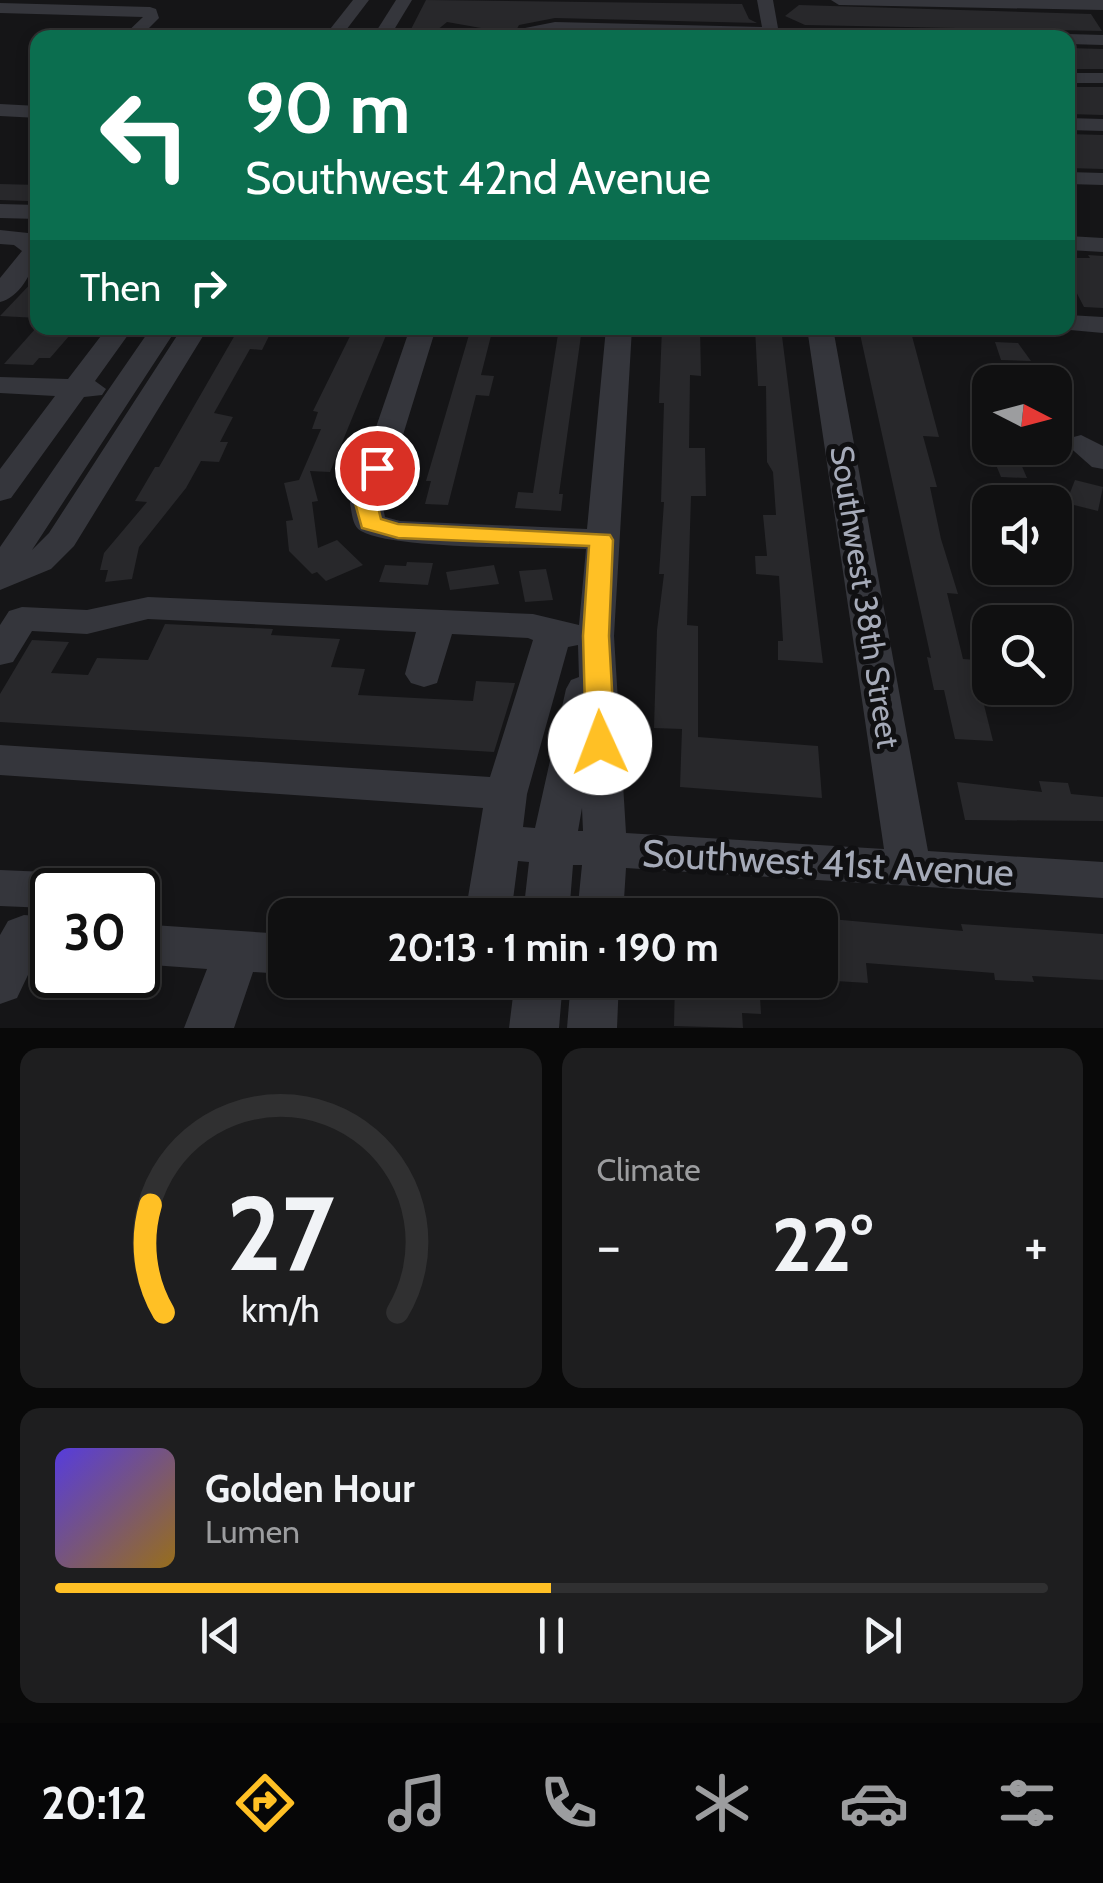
<!DOCTYPE html>
<meta charset="utf-8">
<style>
:root{--surface:#101011;--page:#1e1e1f;--text:#f1f3f6;--muted:#9c9d9f;--line:#303031;--accent:#ffc025}
body{margin:0;font-family:Cabin,sans-serif;background:var(--page);color:var(--text);height:100vh;display:flex;flex-direction:column;font-size:38px;white-space:nowrap}
*{box-sizing:border-box;margin:0}
p{font-size:32px;color:var(--muted)}
.icon{flex:none;width:55px;height:55px;fill:none;stroke:currentColor;stroke-width:2;stroke-linecap:round;stroke-linejoin:round}
.map{position:relative;height:1028px;overflow:hidden}
.side{display:flex;flex-direction:column;gap:20px;padding:20px;background:#090909;flex:1}
.side>*{flex:none}
.hud{position:absolute;left:30px;top:30px;width:1045px;height:305px;border-radius:20px;box-shadow:0 5px 15px #0003,0 0 0 2px var(--line);background:#0b6e4f;color:#fff;overflow:hidden}
.needle{width:65px;rotate:96deg}
.tools{position:absolute;left:972px;top:365px;display:grid;gap:20px}
.tools a{display:grid;place-items:center;width:100px;height:100px;border-radius:20px;background:var(--surface);box-shadow:0 5px 15px #0003,0 0 0 2px var(--line);font-size:50px}
.speed{position:absolute;left:30px;top:868px;display:flex;gap:20px;font-size:50px;font-weight:700;text-align:center}
.speed>*{display:grid;place-content:center;width:130px;height:130px;border-radius:50%;background:var(--surface);box-shadow:0 5px 15px #0003,0 0 0 2px var(--line);line-height:1}
.speed .limit{border:5px solid #111;border-radius:15px;background:#fff;color:#111}
.pin{position:absolute;display:grid;place-items:center;width:85px;height:85px;color:#fff;margin:-42px;border:5px solid #fff;border-radius:50%;box-shadow:0 2px 10px #0007}
.me{position:absolute;width:110px;margin:-55px;rotate:358deg;stroke-linejoin:round;filter:drop-shadow(0 0 8px #0008)}
.turn{display:flex;align-items:center;gap:35px;height:210px;padding:0 50px;font-size:45px}
.turn .icon{width:130px;height:130px;stroke-width:2.5}
.turn b{display:block;font-size:70px;line-height:85px}
.then{display:flex;align-items:center;height:95px;padding:0 50px;background:#0003;gap:20px;font-size:38px}
.big{font-size:75px;font-weight:700;line-height:1.1}
.side .widget{flex:1;display:flex;flex-direction:column;justify-content:center;gap:15px;min-width:0;padding:0 35px;border-radius:20px;background:var(--page)}
.side .dial{align-items:center;gap:0}
.dial svg{height:260px;overflow:visible;fill:none;stroke:var(--line);stroke-width:7;stroke-linecap:round;text-anchor:middle}
.dial text{fill:var(--text);stroke:none}
.song{display:flex;align-items:center;gap:30px}
.cover{width:120px;height:120px;border-radius:15px;background:linear-gradient(135deg,hsl(250 70% 55%),hsl(40 70% 35%))}
.played{height:10px;border-radius:5px;background:linear-gradient(90deg,var(--accent) 50%,var(--line) 50%)}
.keys{display:flex;justify-content:space-around;direction:ltr}
.heat{display:flex;justify-content:space-between;align-items:center;font-size:55px;direction:ltr}
.side .tiles{flex:1;display:grid;gap:20px;grid-template-columns:1fr 1fr}
.widget:last-child{grid-column:span 2}
.trip{position:absolute;left:268px;top:898px;width:570px;height:100px;border-radius:20px;background:var(--surface);box-shadow:0 5px 15px #0003,0 0 0 2px var(--line);font-weight:700;line-height:100px;text-align:center}
.dock{display:flex;height:160px;justify-content:space-around;align-items:center;background:#060607;color:var(--muted)}
.dock .icon{width:70px;height:70px}
.dock .active{color:var(--accent)}
.dock b{font-size:45px;color:var(--text)}
.map>svg:first-child{display:block}
.building{fill:#28282b}
.lines{fill:none;stroke-linecap:round;stroke-linejoin:round}
.minor{fill:#35363c;fill-rule:evenodd}
.route{fill:#ffc025;stroke:#a67d18;stroke-width:2.5}
.labels{text-anchor:middle;stroke-width:10;stroke-linejoin:round;paint-order:stroke}
.street-label{font-size:32px;fill:#a5aab8;stroke:#101012}
.near-street-label{font-size:38px;fill:#a5aab8;stroke:#101012}
</style>
<div class="map">
<svg width="1103" height="1028" viewBox="0 0 1103 1028">
<rect width="100%" height="100%" fill="#151517"/>
<g class="building">
<path d="M 426,0 L 742,4 L 749,19 L 757,23 L 555,18 L 519,25 L 512,38 L 481,38 L 481,28 L 447,22 L 430,36 L 408,35 Z"/>
<path d="M 799,5 L 1091,14 L 1102,31 L 805,25 L 785,16 Z"/>
<path d="M 1068,48 L 1103,49 L 1103,69 L 1068,69 Z"/>
<path d="M 1068,87 L 1103,87 L 1103,115 L 1068,114 Z"/>
<path d="M 1068,134 L 1103,135 L 1103,169 L 1068,168 Z"/>
<path d="M 0,184 L 38,185 L 38,191 L 28,201 L 0,200 Z"/>
<path d="M 1088,255 L 1103,256 L 1103,308 L 1084,307 L 1068,276 L 1068,258 L 1090,258 Z"/>
<path d="M 38,276 L 38,318 L 0,316 Z"/>
<path d="M 36,328 L 76,328 L 50,358 L 39,358 L 33,365 L 4,364 Z"/>
<path d="M 239,328 L 273,328 L 262,350 L 250,349 L 214,413 L 233,417 L 220,442 L 228,442 L 219,462 L 201,461 L 186,488 L 139,547 L 132,579 L 105,582 L 108,570 L 100,570 L 104,553 L 147,502 L 135,501 L 155,467 L 159,467 Z"/>
<path d="M 354,328 L 389,328 L 330,472 L 310,471 L 318,501 L 312,502 L 318,548 L 337,540 L 363,565 L 326,581 L 317,572 L 312,574 L 289,551 L 286,521 L 293,520 L 284,483 L 299,480 L 321,429 L 312,429 L 318,412 L 313,411 Z"/>
<path d="M 471,328 L 493,328 L 481,375 L 494,376 L 489,396 L 476,395 L 448,505 L 425,504 L 431,481 L 426,481 Z"/>
<path d="M 559,328 L 582,328 L 559,494 L 563,494 L 561,511 L 515,508 L 518,492 L 533,493 Z"/>
<path d="M 662,328 L 700,328 L 701,376 L 690,375 L 689,448 L 705,448 L 706,496 L 691,496 L 687,625 L 698,626 L 698,737 L 818,746 L 822,798 L 680,787 L 682,729 L 654,728 L 657,630 L 664,574 L 659,574 L 664,502 L 661,502 L 664,403 L 659,403 Z"/>
<path d="M 755,328 L 781,328 L 823,663 L 778,660 L 778,641 L 783,641 L 779,576 L 756,574 L 755,556 L 767,556 L 763,515 L 776,515 L 773,472 L 767,462 L 766,386 L 758,386 Z"/>
<path d="M 860,334 L 912,336 L 939,437 L 923,436 L 937,487 L 930,487 L 941,539 L 958,594 L 947,593 L 963,659 L 990,661 L 990,681 L 978,681 L 993,741 L 955,739 L 944,690 L 934,690 L 927,657 L 931,658 Z"/>
<path d="M 995,342 L 1018,343 L 1031,361 L 1001,360 Z"/>
<path d="M 989,448 L 1014,448 L 1027,478 L 1001,477 Z"/>
<path d="M 1075,480 L 1103,487 L 1098,511 L 1066,503 Z"/>
<path d="M 407,562 L 433,563 L 428,585 L 379,582 L 385,565 L 406,566 Z"/>
<path d="M 494,565 L 499,584 L 450,590 L 446,572 Z"/>
<path d="M 546,569 L 553,600 L 525,602 L 519,571 Z"/>
<path d="M 165,624 L 273,629 L 271,635 L 340,639 L 331,667 L 365,669 L 358,695 L 473,701 L 476,681 L 515,683 L 514,687 L 494,752 L 0,722 L 0,694 L 32,640 L 69,642 L 51,673 L 88,675 L 97,658 L 148,660 Z"/>
<path d="M 1039,781 L 1068,783 L 1071,794 L 1103,797 L 1103,821 L 965,820 L 957,782 L 1042,792 Z"/>
<path d="M 820,918 L 963,931 L 961,924 L 1103,934 L 1103,980 L 1032,976 L 1034,982 L 995,980 L 994,973 L 866,963 L 868,983 L 820,980 Z"/>
<path d="M 675,980 L 759,980 L 761,1014 L 742,1013 L 743,1028 L 674,1026 Z"/>
</g>
<g class="lines">
<g class="minor">
<path d="M 353,0 L 369,0 L 340,38 L 323,38 Z"/>
<path d="M 396,0 L 412,0 L 389,38 L 372,38 Z"/>
<path d="M 757,0 L 773,0 L 778,28 L 996,33 L 1004,38 L 764,38 L 555,32 L 516,38 L 520,29 L 555,22 L 762,27 Z"/>
<path d="M 831,0 L 1103,0 L 1103,10 L 839,5 Z"/>
<path d="M 0,3 L 150,7 L 156,9 L 159,18 L 139,38 L 121,38 L 143,17 L 0,13 Z"/>
<path d="M 1068,34 L 1103,35 L 1103,45 L 1068,44 L 1068,38 L 1061,38 Z"/>
<rect x="1068" y="73" width="35" height="10"/>
<path d="M 0,104 L 38,106 L 38,118 L 0,116 Z"/>
<path d="M 1068,118 L 1103,119 L 1103,131 L 1068,130 Z"/>
<path d="M 1068,172 L 1103,173 L 1103,185 L 1068,184 Z"/>
<path d="M 0,204 L 38,205 L 38,219 L 0,218 Z"/>
<path d="M 0,230 L 28,233 L 38,240 C 38,262 24,296 0,302 L 0,278 L 22,251 L 14,245 L 0,244 Z"/>
<path d="M 1068,236 L 1103,238 L 1103,252 L 1068,250 Z"/>
<path d="M 1068,315 L 1103,317 L 1103,333 L 1059,329 L 1068,328 Z"/>
<path d="M 107,328 L 133,328 L 95,381 L 106,389 L 102,395 L 84,397 L 11,498 L 0,501 L 0,469 L 55,396 L 0,393 L 0,377 L 68,379 Z"/>
<path d="M 151,328 L 177,328 L 32,550 L 49,533 L 182,328 L 208,328 L 74,546 L 51,569 L 0,590 L 0,547 Z"/>
<path d="M 410,328 L 436,328 L 382,503 L 385,517 L 400,521 L 587,529 L 606,328 L 632,328 L 614,636 L 626,833 L 884,849 L 807,328 L 833,328 L 928,851 L 1103,862 L 1103,898 L 626,868 L 623,915 L 577,915 L 582,865 L 573,865 L 569,915 L 523,915 L 529,862 L 518,861 L 511,915 L 465,915 L 483,808 L 0,775 L 0,745 L 490,777 L 533,640 L 528,638 L 452,634 L 437,683 L 424,687 L 411,683 L 405,674 L 416,632 L 148,619 L 87,634 L 32,631 L 13,662 L 0,665 L 0,625 L 9,611 L 22,607 L 87,610 L 148,597 L 533,614 L 579,625 L 586,549 C 539,547 395,550 361,531 C 352,526 352,513 350,503 ZM 578,645 L 579,677 L 571,680 L 566,689 L 535,828 L 523,827 L 527,794 L 568,647 ZM 582,808 L 583,831 L 578,831 Z"/>
<path d="M 1081,435 L 1103,446 L 1103,469 L 1092,467 L 1066,444 L 1070,438 Z"/>
<path d="M 0,870 L 47,872 L 63,877 L 70,890 L 52,890 L 52,907 L 47,908 L 0,906 Z"/>
<path d="M 24,915 L 52,917 L 52,957 L 37,956 L 17,998 L 0,1004 L 0,935 L 8,921 Z"/>
<path d="M 138,924 L 285,934 L 285,974 L 253,972 L 234,1028 L 184,1028 L 207,969 L 138,964 Z"/>
<path d="M 515,980 L 563,980 L 559,1028 L 509,1028 Z"/>
<path d="M 571,980 L 619,980 L 617,1028 L 567,1028 Z"/>
</g>
</g>
<path class="route" d="M 377,461 L 388,468 L 377,503 L 381,519 L 398,524 L 610,535 L 613,540 L 609,636 L 615,743 L 610,750 L 591,750 L 586,743 L 583,636 L 589,546 L 398,538 L 362,528 L 355,503 L 366,468 Z"/>
<g class="labels">
<g class="street-label">
<text transform="translate(865 597) rotate(81)" y="11">Southwest 38th Street</text>
</g>
<g class="near-street-label">
<text transform="translate(828 863) rotate(3)" y="13">Southwest 41st Avenue</text>
</g>
</g>
</svg>
<div class="tools">
<a><svg class="needle" viewBox="-14 -14 28 28"><path d="M0-13l5 13h-10z" fill="#e53935"/><path d="M0 13l5-13h-10z" fill="#9c9d9f"/></svg></a>
<a><svg class="icon" aria-label="sound" viewBox="0 0 24 24"><path d="M4 9h4l5-4v14l-5-4H4zM17 9q2 3 0 6"/></svg></a>
<a><svg class="icon" aria-label="search" viewBox="0 0 24 24"><circle cx="10" cy="10" r="6"/><path d="M15 15l6 6"/></svg></a>
</div>
<div class="speed"><div class="limit">30</div></div>
<div class="pin" style="left:377px;top:468px;background:#d93025"><svg class="icon" aria-label="arrive" viewBox="0 0 24 24"><path d="M6 21V4h12l-3 4 3 4H6"/></svg></div>
<svg class="me" style="left:600px;top:743px" viewBox="-20 -20 40 40"><circle r="19" fill="#fff"/><path d="M0-13L10 11 0 6-10 11z" fill="#ffc025"/></svg>
<div class="trip">20:13 · 1 min · 190 m</div>
<div class="hud">
<div class="turn"><svg class="icon" aria-label="left" viewBox="0 0 24 24"><path d="M17 20v-9H6M10 6l-5 5 5 5"/></svg><div><b>90 m</b>Southwest 42nd Avenue</div></div>
<div class="then">Then<svg class="icon" aria-label="right" viewBox="0 0 24 24"><path d="M7 20v-9h11M14 6l5 5-5 5"/></svg></div>
</div>
</div>
<section class="side">
<div class="tiles">
<div class="widget dial"><svg viewBox="0 0 100 80">
<path d="M14 69A42 42 0 1 1 86 69"/>
<path d="M14 69A42 42 0 0 1 10 36" stroke="#ffc025"/>
<text x="50" y="56" font-size="32" font-weight="700">27</text>
<text x="50" y="72" font-size="11">km/h</text>
</svg></div>
<div class="widget"><p>Climate</p>
<div class="heat"><a>−</a><b class="big">22°</b><a>+</a></div>
</div>
<div class="widget">
<div class="song"><i class="cover"></i><div><b>Golden Hour</b><p>Lumen</p></div></div>
<div class="played"></div>
<div class="keys"><svg class="icon" aria-label="previous" viewBox="0 0 24 24"><path d="M18 5L8 12l10 7zM5 5v14"/></svg><svg class="icon" aria-label="pause" viewBox="0 0 24 24"><path d="M8 5v14M16 5v14"/></svg><svg class="icon" aria-label="next" viewBox="0 0 24 24"><path d="M6 5l10 7-10 7zM19 5v14"/></svg></div>
</div>
</div>
</section>
<nav class="dock">
<b>20:12</b>
<svg class="icon active" aria-label="directions" viewBox="0 0 24 24"><path d="M12 3l9 9-9 9-9-9zM9 14v-3h6M13 9l2 2-2 2"/></svg>
<svg class="icon" aria-label="music" viewBox="0 0 24 24"><path d="M9 18V5l10-2v13"/><circle cx="6" cy="18" r="3"/><circle cx="16" cy="16" r="3"/></svg>
<svg class="icon" aria-label="phone" viewBox="0 0 24 24"><path d="M5 4h4l2 5-3 2q2 4 5 5l2-3 5 2v4C11 20 4 13 5 4z"/></svg>
<svg class="icon" aria-label="climate" viewBox="0 0 24 24"><path d="M12 3v18M4 7l16 10M4 17L20 7"/></svg>
<svg class="icon" aria-label="car" viewBox="0 0 24 24"><path d="M5 17H2v-5l4-1 3-4h7l3 4 3 1v5h-3M9 17h6M6 11h13"/><circle cx="7" cy="17" r="2"/><circle cx="17" cy="17" r="2"/></svg>
<svg class="icon" aria-label="filters" viewBox="0 0 24 24"><path d="M4 7h16M4 17h16"/><circle cx="9" cy="7" r="2"/><circle cx="15" cy="17" r="2"/></svg>
</nav>
